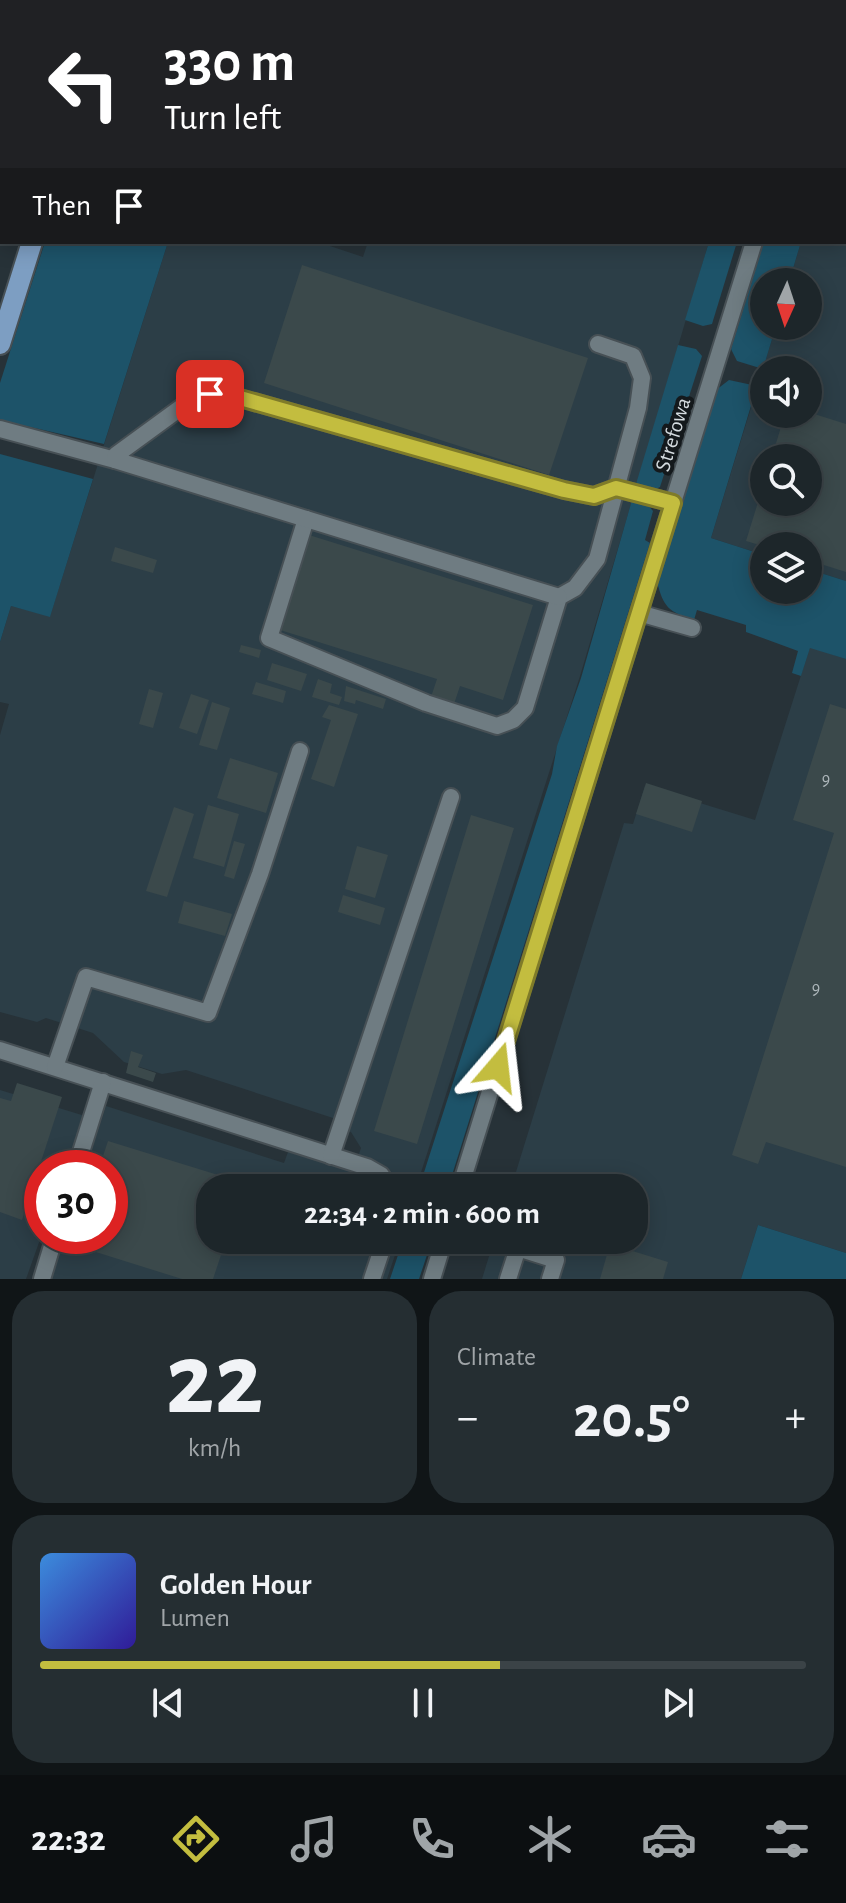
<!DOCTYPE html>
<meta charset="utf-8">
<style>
:root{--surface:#1d262a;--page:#252e32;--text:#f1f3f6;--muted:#a0a5a8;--line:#3b4347;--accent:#c3bd3f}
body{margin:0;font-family:"Alegreya Sans",sans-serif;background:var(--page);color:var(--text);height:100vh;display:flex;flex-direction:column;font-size:30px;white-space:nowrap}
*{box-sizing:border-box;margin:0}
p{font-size:26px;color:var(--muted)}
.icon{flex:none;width:44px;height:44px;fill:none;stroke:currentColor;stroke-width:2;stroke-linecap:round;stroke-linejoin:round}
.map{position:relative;height:1279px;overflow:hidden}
.side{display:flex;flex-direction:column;gap:12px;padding:12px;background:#101517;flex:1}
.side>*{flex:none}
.hud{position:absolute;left:0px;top:0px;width:846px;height:244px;box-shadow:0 4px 20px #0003,0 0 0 2px var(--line);background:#202124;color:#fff;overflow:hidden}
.needle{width:52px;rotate:183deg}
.controls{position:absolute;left:750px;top:268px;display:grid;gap:16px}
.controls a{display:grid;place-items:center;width:72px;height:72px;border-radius:50%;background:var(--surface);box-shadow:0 4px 20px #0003,0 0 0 2px var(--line);font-size:40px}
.speed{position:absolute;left:24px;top:1150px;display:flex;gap:16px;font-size:40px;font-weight:700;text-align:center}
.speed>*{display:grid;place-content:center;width:104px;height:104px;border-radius:50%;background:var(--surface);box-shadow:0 4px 20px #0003,0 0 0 2px var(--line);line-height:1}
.speed .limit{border:12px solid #d22;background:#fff;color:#111}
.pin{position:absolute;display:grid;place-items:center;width:68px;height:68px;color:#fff;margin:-34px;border-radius:16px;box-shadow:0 4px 12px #0006}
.me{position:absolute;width:88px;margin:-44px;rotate:17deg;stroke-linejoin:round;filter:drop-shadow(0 0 6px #0008)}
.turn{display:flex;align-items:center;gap:28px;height:168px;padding:0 32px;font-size:36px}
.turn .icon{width:104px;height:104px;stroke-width:2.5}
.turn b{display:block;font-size:56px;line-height:68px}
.then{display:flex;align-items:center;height:76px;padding:0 32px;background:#0003;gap:16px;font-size:30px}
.big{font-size:60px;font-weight:700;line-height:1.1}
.side .card{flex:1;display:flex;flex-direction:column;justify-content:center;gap:12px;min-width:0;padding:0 28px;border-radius:32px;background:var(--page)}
.side .dial{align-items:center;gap:0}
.dial b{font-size:104px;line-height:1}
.song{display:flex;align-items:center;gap:24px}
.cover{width:96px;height:96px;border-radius:12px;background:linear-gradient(135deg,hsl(210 70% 55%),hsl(250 70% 35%))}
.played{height:8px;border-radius:4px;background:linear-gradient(90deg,var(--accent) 60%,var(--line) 60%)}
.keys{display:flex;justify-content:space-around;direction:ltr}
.heat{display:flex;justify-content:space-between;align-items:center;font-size:44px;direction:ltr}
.side .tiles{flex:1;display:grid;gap:12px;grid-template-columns:1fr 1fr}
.card:last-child{grid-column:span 2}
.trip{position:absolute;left:196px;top:1174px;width:452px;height:80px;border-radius:32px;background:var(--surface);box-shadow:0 4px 20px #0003,0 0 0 2px var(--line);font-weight:700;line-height:80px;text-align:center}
.menu{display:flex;height:128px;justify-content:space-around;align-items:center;background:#0c0f11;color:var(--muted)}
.menu .icon{width:56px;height:56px}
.menu .current{color:var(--accent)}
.menu b{font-size:36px;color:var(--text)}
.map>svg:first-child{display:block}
.built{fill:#2c3e47;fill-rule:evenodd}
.green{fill:#1d5369}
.building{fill:#3b494b}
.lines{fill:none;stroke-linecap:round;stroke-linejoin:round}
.minor-casing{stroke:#475055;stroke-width:20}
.major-casing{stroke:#475055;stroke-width:24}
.minor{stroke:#6f7c82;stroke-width:16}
.major{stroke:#7d9ec2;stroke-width:20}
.route-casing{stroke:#7f7b29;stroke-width:20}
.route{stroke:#c3bd3f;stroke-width:14}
.labels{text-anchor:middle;stroke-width:8;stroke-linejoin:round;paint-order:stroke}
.number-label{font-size:18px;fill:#aeb7bb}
.street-label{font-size:22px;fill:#d5dce0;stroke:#14191c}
</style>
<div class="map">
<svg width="846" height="1279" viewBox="0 0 846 1279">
<rect width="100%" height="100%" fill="#273238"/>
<g class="built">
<path d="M 443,0 L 783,0 L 443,2 Z"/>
<path d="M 846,97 L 846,581 L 808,569 L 808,546 L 764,546 L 764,555 L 711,538 L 776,326 L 808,326 L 808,282 L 789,282 L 801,242 L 844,242 ZM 764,370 L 808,370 L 808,414 L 764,414 ZM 764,458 L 808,458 L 808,502 L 764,502 Z"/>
<path d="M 168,242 L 318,242 L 363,257 L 368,242 L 709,242 L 580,676 L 416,1188 L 210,1188 L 210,1240 L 400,1240 L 387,1279 L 51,1279 L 64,1236 L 110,1236 L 110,1168 L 86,1168 L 106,1106 L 284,1163 L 288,1152 L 353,1171 L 361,1148 L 351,1132 L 338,1128 L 333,1118 L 186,1070 L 162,1074 L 124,1062 L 93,1033 L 46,1018 L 37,1022 L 0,1012 L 0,735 L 9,704 L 0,702 L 0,642 L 11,606 L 50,616 Z"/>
<path d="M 810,647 L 846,659 L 846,1253 L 758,1225 L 741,1279 L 482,1279 L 494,1240 L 634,1240 L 634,1188 L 511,1188 L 624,823 L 633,824 L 645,786 L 755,820 Z"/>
<path d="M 0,1090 L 85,1116 L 66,1168 L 42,1168 L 42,1234 L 26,1279 L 0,1279 Z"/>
</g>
<g class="green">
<path d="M 0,0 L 76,0 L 2,2 L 1,219 Z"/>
<path d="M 126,0 L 443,0 L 125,2 Z"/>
<path d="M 45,242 L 168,242 L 104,444 L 0,420 L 0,383 Z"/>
<path d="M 709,242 L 737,242 L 712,324 L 703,326 L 685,320 Z"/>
<path d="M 764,242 L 801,242 L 789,282 L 764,282 L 764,326 L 776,326 L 763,369 L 737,361 L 731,349 Z"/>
<path d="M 678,345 L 696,349 L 702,356 L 660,487 L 656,489 L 636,484 Z"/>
<path d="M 729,380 L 757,386 L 711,538 L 764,555 L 764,590 L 808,590 L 808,569 L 846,581 L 846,659 L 810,648 L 801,676 L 792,673 L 798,651 L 746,632 L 746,625 L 697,610 L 694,620 C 668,611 664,608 657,582 L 716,390 Z"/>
<path d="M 0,454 L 93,479 L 50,617 L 11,606 L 0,642 Z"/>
<path d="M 632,500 L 647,504 L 653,511 L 645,540 L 650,543 L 448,1188 L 419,1188 L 552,774 L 557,746 L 581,678 Z"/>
<path d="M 758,1225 L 846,1253 L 846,1279 L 741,1279 Z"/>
<path d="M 403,1240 L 432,1240 L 419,1279 L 390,1279 Z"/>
</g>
<g class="building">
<path d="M 302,265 L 588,358 L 549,475 L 264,383 Z"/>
<path d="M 808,412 L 846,424 L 846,572 L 808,560 L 808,546 L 763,546 L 746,541 L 763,486 L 764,502 L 808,502 L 808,458 L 766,458 L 768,452 L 773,453 L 785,414 Z"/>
<path d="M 309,535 L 533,605 L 503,700 L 460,686 L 454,704 L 431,697 L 437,679 L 280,630 Z"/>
<path d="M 115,547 L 157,560 L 153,573 L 111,561 Z"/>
<path d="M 241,645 L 261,650 L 259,658 L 239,652 Z"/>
<path d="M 272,663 L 307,674 L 301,691 L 267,680 Z"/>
<path d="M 318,679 L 332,684 L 330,693 L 342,697 L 339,705 L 312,697 Z"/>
<path d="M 256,682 L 286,691 L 283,703 L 252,694 Z"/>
<path d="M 346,686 L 386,699 L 383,709 L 356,700 L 355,704 L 344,701 Z"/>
<path d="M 149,689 L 163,693 L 153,728 L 139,724 Z"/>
<path d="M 191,694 L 209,700 L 197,734 L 179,728 Z"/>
<path d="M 212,702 L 230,708 L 217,750 L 199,745 Z"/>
<path d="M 830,704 L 846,709 L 846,1167 L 766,1142 L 758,1164 L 732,1155 L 834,833 L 793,820 Z"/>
<path d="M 329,705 L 358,714 L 334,787 L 311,779 L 331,720 L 322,717 Z"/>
<path d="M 230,758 L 278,773 L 266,813 L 217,798 Z"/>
<path d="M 646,783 L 702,801 L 692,832 L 636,814 Z"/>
<path d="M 208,805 L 239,814 L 224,867 L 193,858 Z"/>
<path d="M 174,807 L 194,814 L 167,897 L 146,891 Z"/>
<path d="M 471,815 L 514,828 L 417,1144 L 374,1131 Z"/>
<path d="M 234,841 L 245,844 L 234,879 L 224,876 Z"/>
<path d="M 357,846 L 388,855 L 375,898 L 345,889 Z"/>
<path d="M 343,895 L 385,908 L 380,925 L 338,912 Z"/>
<path d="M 184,901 L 232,914 L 225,936 L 178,923 Z"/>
<path d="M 131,1051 L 143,1055 L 138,1067 L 156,1073 L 153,1082 L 126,1073 Z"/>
<path d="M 17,1083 L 62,1097 L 22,1220 L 0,1212 L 0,1098 L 11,1101 Z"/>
<path d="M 108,1141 L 244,1183 L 242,1188 L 210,1188 L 210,1240 L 226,1240 L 213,1279 L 182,1279 L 67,1243 L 69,1236 L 110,1236 L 110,1168 L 99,1168 Z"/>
<path d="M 340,1240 L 365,1240 L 362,1251 L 339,1243 Z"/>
<path d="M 610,1244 L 668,1262 L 663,1279 L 600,1279 Z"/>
</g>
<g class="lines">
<g class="minor-casing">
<g id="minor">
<path d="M 829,2 L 829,0"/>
<path d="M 0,429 L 115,460"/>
<path d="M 306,519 L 269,638 L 426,703 L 497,726 L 513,720 L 525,708 L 559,597 L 575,588 L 597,559 L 638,408 L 642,378 L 633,356 L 598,344"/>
<path d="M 559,597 L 115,460 L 116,455 L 194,398 L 210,394 L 226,394 L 564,490 L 594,496 L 616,488 L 673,503"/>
<path d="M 639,613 L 692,628"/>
<path d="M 0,1050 L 367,1167 L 381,1175 L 390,1188"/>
<path d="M 55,1067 L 86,977 L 208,1013 L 260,874 L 300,751"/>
<path d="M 331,1156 L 451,797"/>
<path d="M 76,1168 L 103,1082"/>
<path d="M 460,1188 L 754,242"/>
<path d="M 494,1240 L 518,1248 L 508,1279"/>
<path d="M 518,1248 L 556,1260 L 550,1279"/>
<path d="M 42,1279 L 55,1236"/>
<path d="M 372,1279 L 385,1240"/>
<path d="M 432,1279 L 444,1240"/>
</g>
</g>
<g class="major-casing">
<g id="major">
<path d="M 107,2 L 107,0"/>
<path d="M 0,344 L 32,242"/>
</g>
</g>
<use href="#minor" class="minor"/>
<use href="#major" class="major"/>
</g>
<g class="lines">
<g class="route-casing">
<path id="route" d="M 210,394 L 226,394 L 564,490 L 594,496 L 616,488 L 673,503 L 498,1067"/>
</g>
<use href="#route" class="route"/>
</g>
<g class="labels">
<g class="number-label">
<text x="826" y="785">9</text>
<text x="816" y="994">9</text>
</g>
<g class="street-label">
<text transform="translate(672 434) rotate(-73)" y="8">Strefowa</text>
</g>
</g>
</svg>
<div class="controls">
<a><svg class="needle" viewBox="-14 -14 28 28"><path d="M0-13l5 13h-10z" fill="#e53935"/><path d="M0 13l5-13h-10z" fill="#a0a5a8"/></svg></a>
<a><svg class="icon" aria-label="sound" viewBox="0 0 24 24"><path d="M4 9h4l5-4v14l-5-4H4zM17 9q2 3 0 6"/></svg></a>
<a><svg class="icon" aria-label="search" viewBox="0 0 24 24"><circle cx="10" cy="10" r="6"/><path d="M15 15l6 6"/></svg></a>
<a><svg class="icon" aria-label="layers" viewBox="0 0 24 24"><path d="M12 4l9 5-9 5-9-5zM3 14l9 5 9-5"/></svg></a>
</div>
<div class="speed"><div class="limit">30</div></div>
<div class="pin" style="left:210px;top:394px;background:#d93025"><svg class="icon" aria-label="arrive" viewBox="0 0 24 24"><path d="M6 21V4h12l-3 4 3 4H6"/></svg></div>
<svg class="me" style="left:498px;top:1067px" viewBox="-20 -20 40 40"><path d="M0-17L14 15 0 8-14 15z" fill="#c3bd3f" stroke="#fff" stroke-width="4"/></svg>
<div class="trip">22:34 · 2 min · 600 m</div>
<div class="hud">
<div class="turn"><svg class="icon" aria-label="left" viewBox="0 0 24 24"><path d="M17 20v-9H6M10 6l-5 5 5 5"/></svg><div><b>330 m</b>Turn left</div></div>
<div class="then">Then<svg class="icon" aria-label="arrive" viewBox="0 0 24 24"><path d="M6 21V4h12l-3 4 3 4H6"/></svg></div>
</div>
</div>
<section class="side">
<div class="tiles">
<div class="card dial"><b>22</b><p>km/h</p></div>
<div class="card"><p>Climate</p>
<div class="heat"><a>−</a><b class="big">20.5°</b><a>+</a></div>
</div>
<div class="card">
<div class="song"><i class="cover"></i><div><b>Golden Hour</b><p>Lumen</p></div></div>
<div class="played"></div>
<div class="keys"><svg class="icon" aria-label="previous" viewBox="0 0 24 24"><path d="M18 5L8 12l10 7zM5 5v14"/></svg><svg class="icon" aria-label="pause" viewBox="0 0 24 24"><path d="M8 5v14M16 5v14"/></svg><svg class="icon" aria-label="next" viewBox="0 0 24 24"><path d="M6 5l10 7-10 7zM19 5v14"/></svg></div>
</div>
</div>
</section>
<nav class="menu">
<b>22:32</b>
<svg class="icon current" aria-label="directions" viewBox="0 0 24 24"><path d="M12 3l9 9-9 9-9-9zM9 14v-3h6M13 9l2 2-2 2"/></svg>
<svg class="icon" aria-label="music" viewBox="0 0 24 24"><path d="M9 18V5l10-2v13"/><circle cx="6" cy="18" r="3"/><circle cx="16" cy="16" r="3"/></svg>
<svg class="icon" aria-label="phone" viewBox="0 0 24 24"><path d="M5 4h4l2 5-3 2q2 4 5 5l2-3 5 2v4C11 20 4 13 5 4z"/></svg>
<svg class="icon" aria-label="climate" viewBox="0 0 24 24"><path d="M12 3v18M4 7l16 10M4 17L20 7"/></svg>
<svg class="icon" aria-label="car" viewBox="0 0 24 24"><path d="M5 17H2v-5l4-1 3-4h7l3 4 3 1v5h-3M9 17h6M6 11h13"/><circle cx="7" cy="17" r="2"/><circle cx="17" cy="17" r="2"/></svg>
<svg class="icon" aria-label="filters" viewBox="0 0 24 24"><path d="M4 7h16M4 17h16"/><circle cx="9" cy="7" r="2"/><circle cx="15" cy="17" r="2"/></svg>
</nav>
